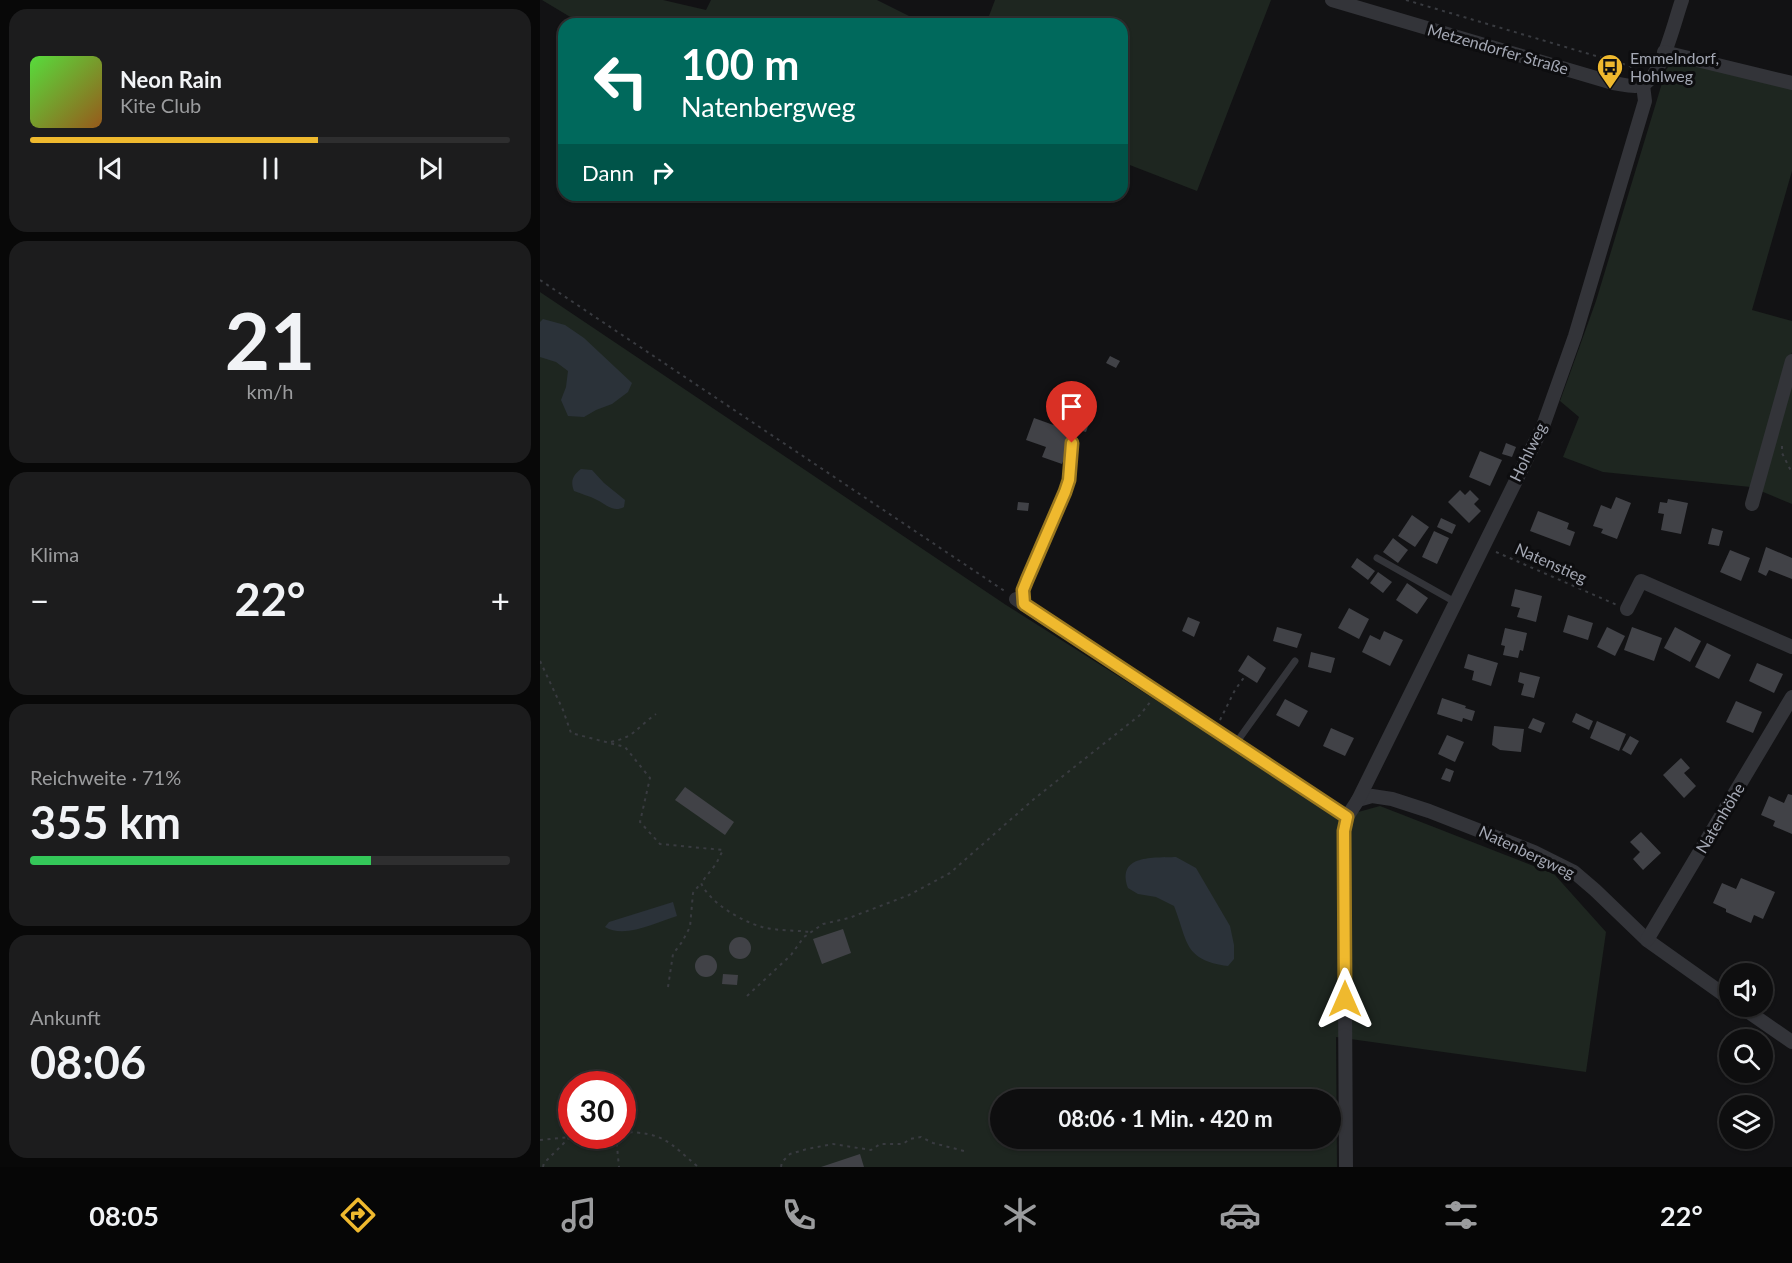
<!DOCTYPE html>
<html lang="de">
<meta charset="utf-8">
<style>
:root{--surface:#0e0e0f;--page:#1c1c1d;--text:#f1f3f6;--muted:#9b9c9e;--line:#2e2e2f;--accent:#efb92e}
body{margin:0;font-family:Lato,sans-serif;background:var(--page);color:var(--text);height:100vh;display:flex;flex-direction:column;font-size:22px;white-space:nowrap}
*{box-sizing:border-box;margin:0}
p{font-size:20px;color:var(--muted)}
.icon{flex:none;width:33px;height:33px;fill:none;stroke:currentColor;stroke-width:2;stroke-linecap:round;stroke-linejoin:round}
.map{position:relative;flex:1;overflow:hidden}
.drawer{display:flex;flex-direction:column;gap:9px;padding:9px;background:#080808;width:540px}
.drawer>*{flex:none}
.top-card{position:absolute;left:18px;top:18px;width:570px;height:183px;border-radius:18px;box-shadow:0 2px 4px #0004,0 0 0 2px var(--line);background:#00695c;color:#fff;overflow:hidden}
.controls{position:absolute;left:1179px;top:963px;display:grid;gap:12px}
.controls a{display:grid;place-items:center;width:54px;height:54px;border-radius:50%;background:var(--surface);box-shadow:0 2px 4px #0004,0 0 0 2px var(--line);font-size:30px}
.speed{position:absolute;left:18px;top:1071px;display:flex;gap:12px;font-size:30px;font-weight:700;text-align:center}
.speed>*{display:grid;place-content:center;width:78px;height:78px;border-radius:50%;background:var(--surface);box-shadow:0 2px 4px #0004,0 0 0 2px var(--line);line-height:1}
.speed .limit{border:9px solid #d22;background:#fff;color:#111}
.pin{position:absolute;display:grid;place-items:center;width:51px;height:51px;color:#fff;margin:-62px -26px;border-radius:50% 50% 50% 0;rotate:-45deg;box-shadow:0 0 6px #0007}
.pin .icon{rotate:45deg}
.me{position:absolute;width:66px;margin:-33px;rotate:0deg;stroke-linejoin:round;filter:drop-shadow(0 0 4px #0008)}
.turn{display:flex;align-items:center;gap:21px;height:126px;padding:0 24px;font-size:27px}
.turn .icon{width:78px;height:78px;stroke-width:2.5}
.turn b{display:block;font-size:42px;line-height:51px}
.then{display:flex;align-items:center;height:57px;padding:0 24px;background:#0003;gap:12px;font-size:22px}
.big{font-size:45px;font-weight:700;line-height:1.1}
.drawer .card{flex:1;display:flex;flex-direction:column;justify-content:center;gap:9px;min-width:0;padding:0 21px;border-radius:18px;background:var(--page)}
.drawer .dial{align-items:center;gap:0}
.dial b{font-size:78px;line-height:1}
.song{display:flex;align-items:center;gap:18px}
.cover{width:72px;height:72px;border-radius:9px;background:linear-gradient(135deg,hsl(110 70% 55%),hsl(30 70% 35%))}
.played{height:6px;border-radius:3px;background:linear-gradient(90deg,var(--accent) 60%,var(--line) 60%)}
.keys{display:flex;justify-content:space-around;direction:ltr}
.heat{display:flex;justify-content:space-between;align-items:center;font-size:33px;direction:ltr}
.charge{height:9px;border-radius:4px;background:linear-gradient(90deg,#34c759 71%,var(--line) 0)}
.trip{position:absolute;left:450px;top:1089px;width:351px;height:60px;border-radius:30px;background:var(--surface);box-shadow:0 2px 4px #0004,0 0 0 2px var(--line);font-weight:700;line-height:60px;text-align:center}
.tab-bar{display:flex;height:96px;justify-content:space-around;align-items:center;background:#060606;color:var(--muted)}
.tab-bar .icon{width:42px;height:42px}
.tab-bar .selected{color:var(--accent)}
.tab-bar b{font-size:27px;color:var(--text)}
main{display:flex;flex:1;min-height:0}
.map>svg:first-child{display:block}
.green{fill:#1e2620;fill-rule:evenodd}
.water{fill:#2b3239}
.building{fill:#414247}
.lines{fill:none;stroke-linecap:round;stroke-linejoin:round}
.path{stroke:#393b40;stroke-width:2;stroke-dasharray:3 4.5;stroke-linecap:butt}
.lane{stroke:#333439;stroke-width:7}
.street{stroke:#333439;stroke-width:14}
.route-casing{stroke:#9b781e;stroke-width:15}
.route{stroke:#efb92e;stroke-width:10}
.labels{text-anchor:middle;stroke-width:6;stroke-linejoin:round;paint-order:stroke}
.street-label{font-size:16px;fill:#a4a8b4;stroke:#0d0d0f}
.poi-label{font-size:16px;fill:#a4a8b4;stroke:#0d0d0f;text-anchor:start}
</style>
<main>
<section class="drawer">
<div class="card">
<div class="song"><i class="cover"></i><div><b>Neon Rain</b><p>Kite Club</p></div></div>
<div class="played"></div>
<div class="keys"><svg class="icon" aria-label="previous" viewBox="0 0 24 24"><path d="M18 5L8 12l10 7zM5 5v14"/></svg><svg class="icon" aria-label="pause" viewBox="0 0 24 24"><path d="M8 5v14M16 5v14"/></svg><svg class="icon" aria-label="next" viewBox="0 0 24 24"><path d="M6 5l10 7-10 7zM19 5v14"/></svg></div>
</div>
<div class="card dial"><b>21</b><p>km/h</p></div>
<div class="card"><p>Klima</p>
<div class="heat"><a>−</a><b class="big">22°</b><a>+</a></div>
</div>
<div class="card"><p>Reichweite · 71%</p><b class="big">355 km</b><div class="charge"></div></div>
<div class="card"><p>Ankunft</p><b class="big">08:06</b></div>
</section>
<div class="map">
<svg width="1252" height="1167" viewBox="0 0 1252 1167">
<rect width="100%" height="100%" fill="#121214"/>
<g class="green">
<path d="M 2,0 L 123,0 L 166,10 L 171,0 L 337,0 L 385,24 L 42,24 Z"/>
<path d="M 455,0 L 731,0 L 657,191 L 582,162 L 582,24 L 446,24 Z"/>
<path d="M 1143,60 L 1252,88 L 1252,171 L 1212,310 L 1252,321 L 1252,352 L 1211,487 L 1063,472 L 1023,457 L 1039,417 L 1020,401 L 1056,301 L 1126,70 L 1131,63 Z"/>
<path d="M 0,292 L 466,605 L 800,817 L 840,806 L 1014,874 L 1066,932 L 1046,1072 L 796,1037 L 797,1167 L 0,1167 ZM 32,1084 L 82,1084 L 82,1136 L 32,1136 ZM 460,1100 L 790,1100 L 790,1138 L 460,1138 Z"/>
<path d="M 1252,384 L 1252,504 L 1216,489 Z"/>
</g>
<g class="water">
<path d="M 3,319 L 25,325 L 44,338 L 92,383 L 88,392 L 72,404 L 56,410 L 44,417 L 28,416 L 21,400 L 26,387 L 28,371 L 16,362 L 0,357 L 0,322 Z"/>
<path d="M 41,469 L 52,470 L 64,483 L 85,500 L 84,507 C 73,513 66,504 57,500 C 50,496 41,494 34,491 C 30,481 33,475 41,469 Z"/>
<path d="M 636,857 L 656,868 L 690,926 L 694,945 L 694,959 L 688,966 C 643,960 648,941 634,906 L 616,897 L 598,894 L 588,888 C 576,854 614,858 636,857 Z"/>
<path d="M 133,902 L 137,916 C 117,922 85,939 65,927 L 69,922 Z"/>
</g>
<g class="building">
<path d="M 570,356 L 580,361 L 576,368 L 566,363 Z"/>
<path d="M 524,404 L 552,415 L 546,432 L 535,429 L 522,464 L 502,457 L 506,447 L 486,440 L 494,418 L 519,427 L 521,420 L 518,419 Z"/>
<path d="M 966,443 L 976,447 L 972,457 L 962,454 Z"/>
<path d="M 940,451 L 962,460 L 950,486 L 929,477 Z"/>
<path d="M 920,490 L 925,495 L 930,490 L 939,499 L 934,504 L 941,511 L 929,523 L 908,502 Z"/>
<path d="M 1076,497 L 1091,503 L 1077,539 L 1061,533 L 1063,529 L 1053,526 L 1061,505 L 1071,509 Z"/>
<path d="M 1128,499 L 1148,503 L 1141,534 L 1121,530 L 1124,514 L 1118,513 L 1120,502 L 1127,503 Z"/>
<path d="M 478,502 L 489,503 L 488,511 L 477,510 Z"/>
<path d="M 998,511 L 1029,523 L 1027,529 L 1035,532 L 1030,546 L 990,531 Z"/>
<path d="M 872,515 L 889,527 L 875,547 L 858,536 Z"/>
<path d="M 901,518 L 916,525 L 912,534 L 897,527 Z"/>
<path d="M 1172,528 L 1183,531 L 1179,546 L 1168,544 Z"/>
<path d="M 894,531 L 909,538 L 897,564 L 882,557 Z"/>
<path d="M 853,538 L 868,550 L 858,563 L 843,552 Z"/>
<path d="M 1226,547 L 1252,558 L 1252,579 L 1229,570 L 1226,576 L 1218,572 Z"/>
<path d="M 1190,550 L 1210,558 L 1201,581 L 1180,572 Z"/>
<path d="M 817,558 L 835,571 L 828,580 L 811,567 Z"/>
<path d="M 838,572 L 852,582 L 843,593 L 830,583 Z"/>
<path d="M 867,583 L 888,598 L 877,614 L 856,600 Z"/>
<path d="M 975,589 L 1002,596 L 996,622 L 977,617 L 980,608 L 971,606 Z"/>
<path d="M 809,608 L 829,619 L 819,639 L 798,628 Z"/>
<path d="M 1028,615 L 1053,623 L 1048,640 L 1023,632 Z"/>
<path d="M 648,617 L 660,622 L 654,637 L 642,631 Z"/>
<path d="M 737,627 L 762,634 L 757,648 L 733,641 Z"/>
<path d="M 1067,627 L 1085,636 L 1075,656 L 1057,647 Z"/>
<path d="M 1092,627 L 1122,638 L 1114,661 L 1084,650 Z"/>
<path d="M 1135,627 L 1161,641 L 1150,662 L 1124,648 Z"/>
<path d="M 965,628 L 987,633 L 983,651 L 980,650 L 978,658 L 963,655 L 965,646 L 961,645 Z"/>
<path d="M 844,631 L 863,640 L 850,666 L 822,652 L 830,635 L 840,640 Z"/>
<path d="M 1167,643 L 1191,655 L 1179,679 L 1155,667 Z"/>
<path d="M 771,652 L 795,658 L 791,673 L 768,667 Z"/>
<path d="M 928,654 L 958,663 L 951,686 L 932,680 L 934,671 L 924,668 Z"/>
<path d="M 708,655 L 726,668 L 717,683 L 698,671 Z"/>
<path d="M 1217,663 L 1243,674 L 1234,693 L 1209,681 Z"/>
<path d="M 980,672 L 1000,677 L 994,698 L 981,695 L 984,684 L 978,682 Z"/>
<path d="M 902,698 L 926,706 L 925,708 L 935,711 L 932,721 L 923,718 L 922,722 L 897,714 Z"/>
<path d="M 745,699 L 768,711 L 759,727 L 736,715 Z"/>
<path d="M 1196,701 L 1222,712 L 1213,733 L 1186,722 Z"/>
<path d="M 1036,713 L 1053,721 L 1049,730 L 1032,722 Z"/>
<path d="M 993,718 L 1005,723 L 1001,733 L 988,728 Z"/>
<path d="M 1057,721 L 1086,734 L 1079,751 L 1050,738 Z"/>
<path d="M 954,726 L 984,729 L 981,752 L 960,750 L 952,745 Z"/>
<path d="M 791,728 L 814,738 L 805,756 L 783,746 Z"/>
<path d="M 907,735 L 924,742 L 915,762 L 898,754 Z"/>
<path d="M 1090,736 L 1099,741 L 1091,755 L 1082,750 Z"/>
<path d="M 1141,758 L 1150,768 L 1144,773 L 1156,786 L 1144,798 L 1123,775 Z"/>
<path d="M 906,768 L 914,771 L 910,782 L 901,779 Z"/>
<path d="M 145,787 L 194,822 L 185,835 L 135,800 Z"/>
<path d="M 1248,794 L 1252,795 L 1252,834 L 1233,826 L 1235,821 L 1221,815 L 1229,796 L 1244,803 Z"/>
<path d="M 1101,832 L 1121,853 L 1103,870 L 1093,859 L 1100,852 L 1090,842 Z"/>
<path d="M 1201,878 L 1235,892 L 1223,919 L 1214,915 L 1211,923 L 1186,912 L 1186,909 L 1173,903 L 1182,883 L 1196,889 Z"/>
<path d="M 303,929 L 311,953 L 282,964 L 273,939 Z"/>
<circle cx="200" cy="948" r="11"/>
<circle cx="166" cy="966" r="11"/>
<path d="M 183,974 L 198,975 L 197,985 L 182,984 Z"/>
<path d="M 320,1154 L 324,1167 L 281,1167 Z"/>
</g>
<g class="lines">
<g class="path">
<path d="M 866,0 L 1073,61 L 1090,66 L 1099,74"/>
<path d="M 0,280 L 466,592"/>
<path d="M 1242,446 L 1242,453 L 1252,473"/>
<path d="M 956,552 L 1077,605"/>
<path d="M 0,661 L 23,710 L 31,733 L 85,747 L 110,778 L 100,822 L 120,844 L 183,850 L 176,864 L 161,883 C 170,903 201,921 222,927 C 237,931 255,930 270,932"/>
<path d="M 680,720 L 695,690 L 705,676"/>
<path d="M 71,742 C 95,737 97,727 116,714"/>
<path d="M 128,987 L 133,954 L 142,942 L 150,927 L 153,893 L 160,884"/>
<path d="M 207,996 L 251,955 L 264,937 L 283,924 L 309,918 L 369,895 L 410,873 L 494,799 L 600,715 L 611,701"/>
<path d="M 82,1132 C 123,1132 129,1142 158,1167"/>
<path d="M 76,1136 L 79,1167"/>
<path d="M 0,1140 L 42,1136"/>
<path d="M 3,1167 L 4,1163 L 30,1137"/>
<path d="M 241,1167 L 242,1162 L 250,1154 L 267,1149 L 293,1144 L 331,1150 L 340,1144 L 363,1144 L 370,1139 L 381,1137 L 393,1143 L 428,1152"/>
</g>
<g class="lane">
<path d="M 837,558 L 915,602"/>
<path d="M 484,604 L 483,590 L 487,580 L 525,492 L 529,480 L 532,443"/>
<path d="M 696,743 L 755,661"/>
</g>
<g class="street">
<path d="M 792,0 L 1073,83 C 1082,84 1093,88 1102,85 C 1122,78 1135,19 1142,0"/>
<path d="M 1124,52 L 1252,83"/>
<path d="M 1212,504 L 1252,361"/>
<path d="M 476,599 L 807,817"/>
<path d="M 1087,609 L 1101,581 L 1252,647"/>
<path d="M 818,800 L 832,796 L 852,799 L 889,811 L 994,852 L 1034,872 L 1055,890 L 1107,940 L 1190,999"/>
<path d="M 1107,940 L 1252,697"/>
<path d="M 1200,1006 L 1252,1042"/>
<path d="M 806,1167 L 804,831 L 807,817 L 818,800 L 1003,426 L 1035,336 L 1105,101 L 1103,85"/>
</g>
</g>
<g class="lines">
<g class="route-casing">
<path id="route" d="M 532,443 L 529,480 L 525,492 L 487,580 L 483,590 L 484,604 L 807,817 L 804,831 L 805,999"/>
</g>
<use href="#route" class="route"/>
</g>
<defs>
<g id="bus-pin" transform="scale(1.35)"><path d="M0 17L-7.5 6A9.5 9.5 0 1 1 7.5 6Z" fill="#efb92e" stroke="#0d0d0f"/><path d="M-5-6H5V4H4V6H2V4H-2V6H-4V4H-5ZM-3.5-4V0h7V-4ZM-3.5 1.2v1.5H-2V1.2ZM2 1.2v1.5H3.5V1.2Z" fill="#111"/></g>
</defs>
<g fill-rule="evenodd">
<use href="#bus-pin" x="1070" y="67"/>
</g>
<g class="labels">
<g class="street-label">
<text transform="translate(958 49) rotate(16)" y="6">Metzendorfer Straße</text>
<text transform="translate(988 452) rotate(-64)" y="6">Hohlweg</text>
<text transform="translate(1011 563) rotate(24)" y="6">Natenstieg</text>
<text transform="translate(1180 818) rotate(-59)" y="6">Natenhöhe</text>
<text transform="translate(987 852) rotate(25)" y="6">Natenbergweg</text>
</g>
<g class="poi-label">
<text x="1090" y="64">Emmelndorf,<tspan x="1090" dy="18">Hohlweg</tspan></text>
</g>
</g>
</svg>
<div class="controls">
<a><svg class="icon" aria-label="sound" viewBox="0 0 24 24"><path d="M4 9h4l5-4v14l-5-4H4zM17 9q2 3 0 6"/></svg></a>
<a><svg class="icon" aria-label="search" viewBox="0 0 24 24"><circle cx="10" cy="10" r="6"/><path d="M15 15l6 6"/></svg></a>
<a><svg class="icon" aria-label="layers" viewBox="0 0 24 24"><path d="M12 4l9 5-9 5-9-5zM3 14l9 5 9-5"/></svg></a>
</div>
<div class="speed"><div class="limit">30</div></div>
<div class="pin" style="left:532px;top:443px;background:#d93025"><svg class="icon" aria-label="arrive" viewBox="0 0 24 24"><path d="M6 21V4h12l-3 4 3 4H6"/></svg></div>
<svg class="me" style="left:805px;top:999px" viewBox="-20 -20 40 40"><path d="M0-17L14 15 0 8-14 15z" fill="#efb92e" stroke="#fff" stroke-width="4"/></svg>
<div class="trip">08:06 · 1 Min. · 420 m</div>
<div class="top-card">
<div class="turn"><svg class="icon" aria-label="left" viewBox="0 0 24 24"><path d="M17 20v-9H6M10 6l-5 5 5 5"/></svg><div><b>100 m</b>Natenbergweg</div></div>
<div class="then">Dann<svg class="icon" aria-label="right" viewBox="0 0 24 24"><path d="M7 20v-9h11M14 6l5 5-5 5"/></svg></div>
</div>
</div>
</main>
<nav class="tab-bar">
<b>08:05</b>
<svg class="icon selected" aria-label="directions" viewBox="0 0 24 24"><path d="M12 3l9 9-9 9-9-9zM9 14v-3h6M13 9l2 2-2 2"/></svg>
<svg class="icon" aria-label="music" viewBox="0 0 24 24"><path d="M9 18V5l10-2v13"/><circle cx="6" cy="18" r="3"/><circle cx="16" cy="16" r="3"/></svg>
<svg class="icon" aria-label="phone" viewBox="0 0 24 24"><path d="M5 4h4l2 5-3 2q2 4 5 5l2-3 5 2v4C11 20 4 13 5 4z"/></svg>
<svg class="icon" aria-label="climate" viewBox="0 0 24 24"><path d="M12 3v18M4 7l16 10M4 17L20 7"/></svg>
<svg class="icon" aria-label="car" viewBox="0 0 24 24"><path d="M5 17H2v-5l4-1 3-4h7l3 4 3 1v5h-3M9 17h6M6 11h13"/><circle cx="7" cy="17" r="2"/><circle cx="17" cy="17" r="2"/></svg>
<svg class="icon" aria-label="filters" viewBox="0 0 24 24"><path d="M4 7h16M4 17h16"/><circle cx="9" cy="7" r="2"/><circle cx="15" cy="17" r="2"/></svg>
<b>22°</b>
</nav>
